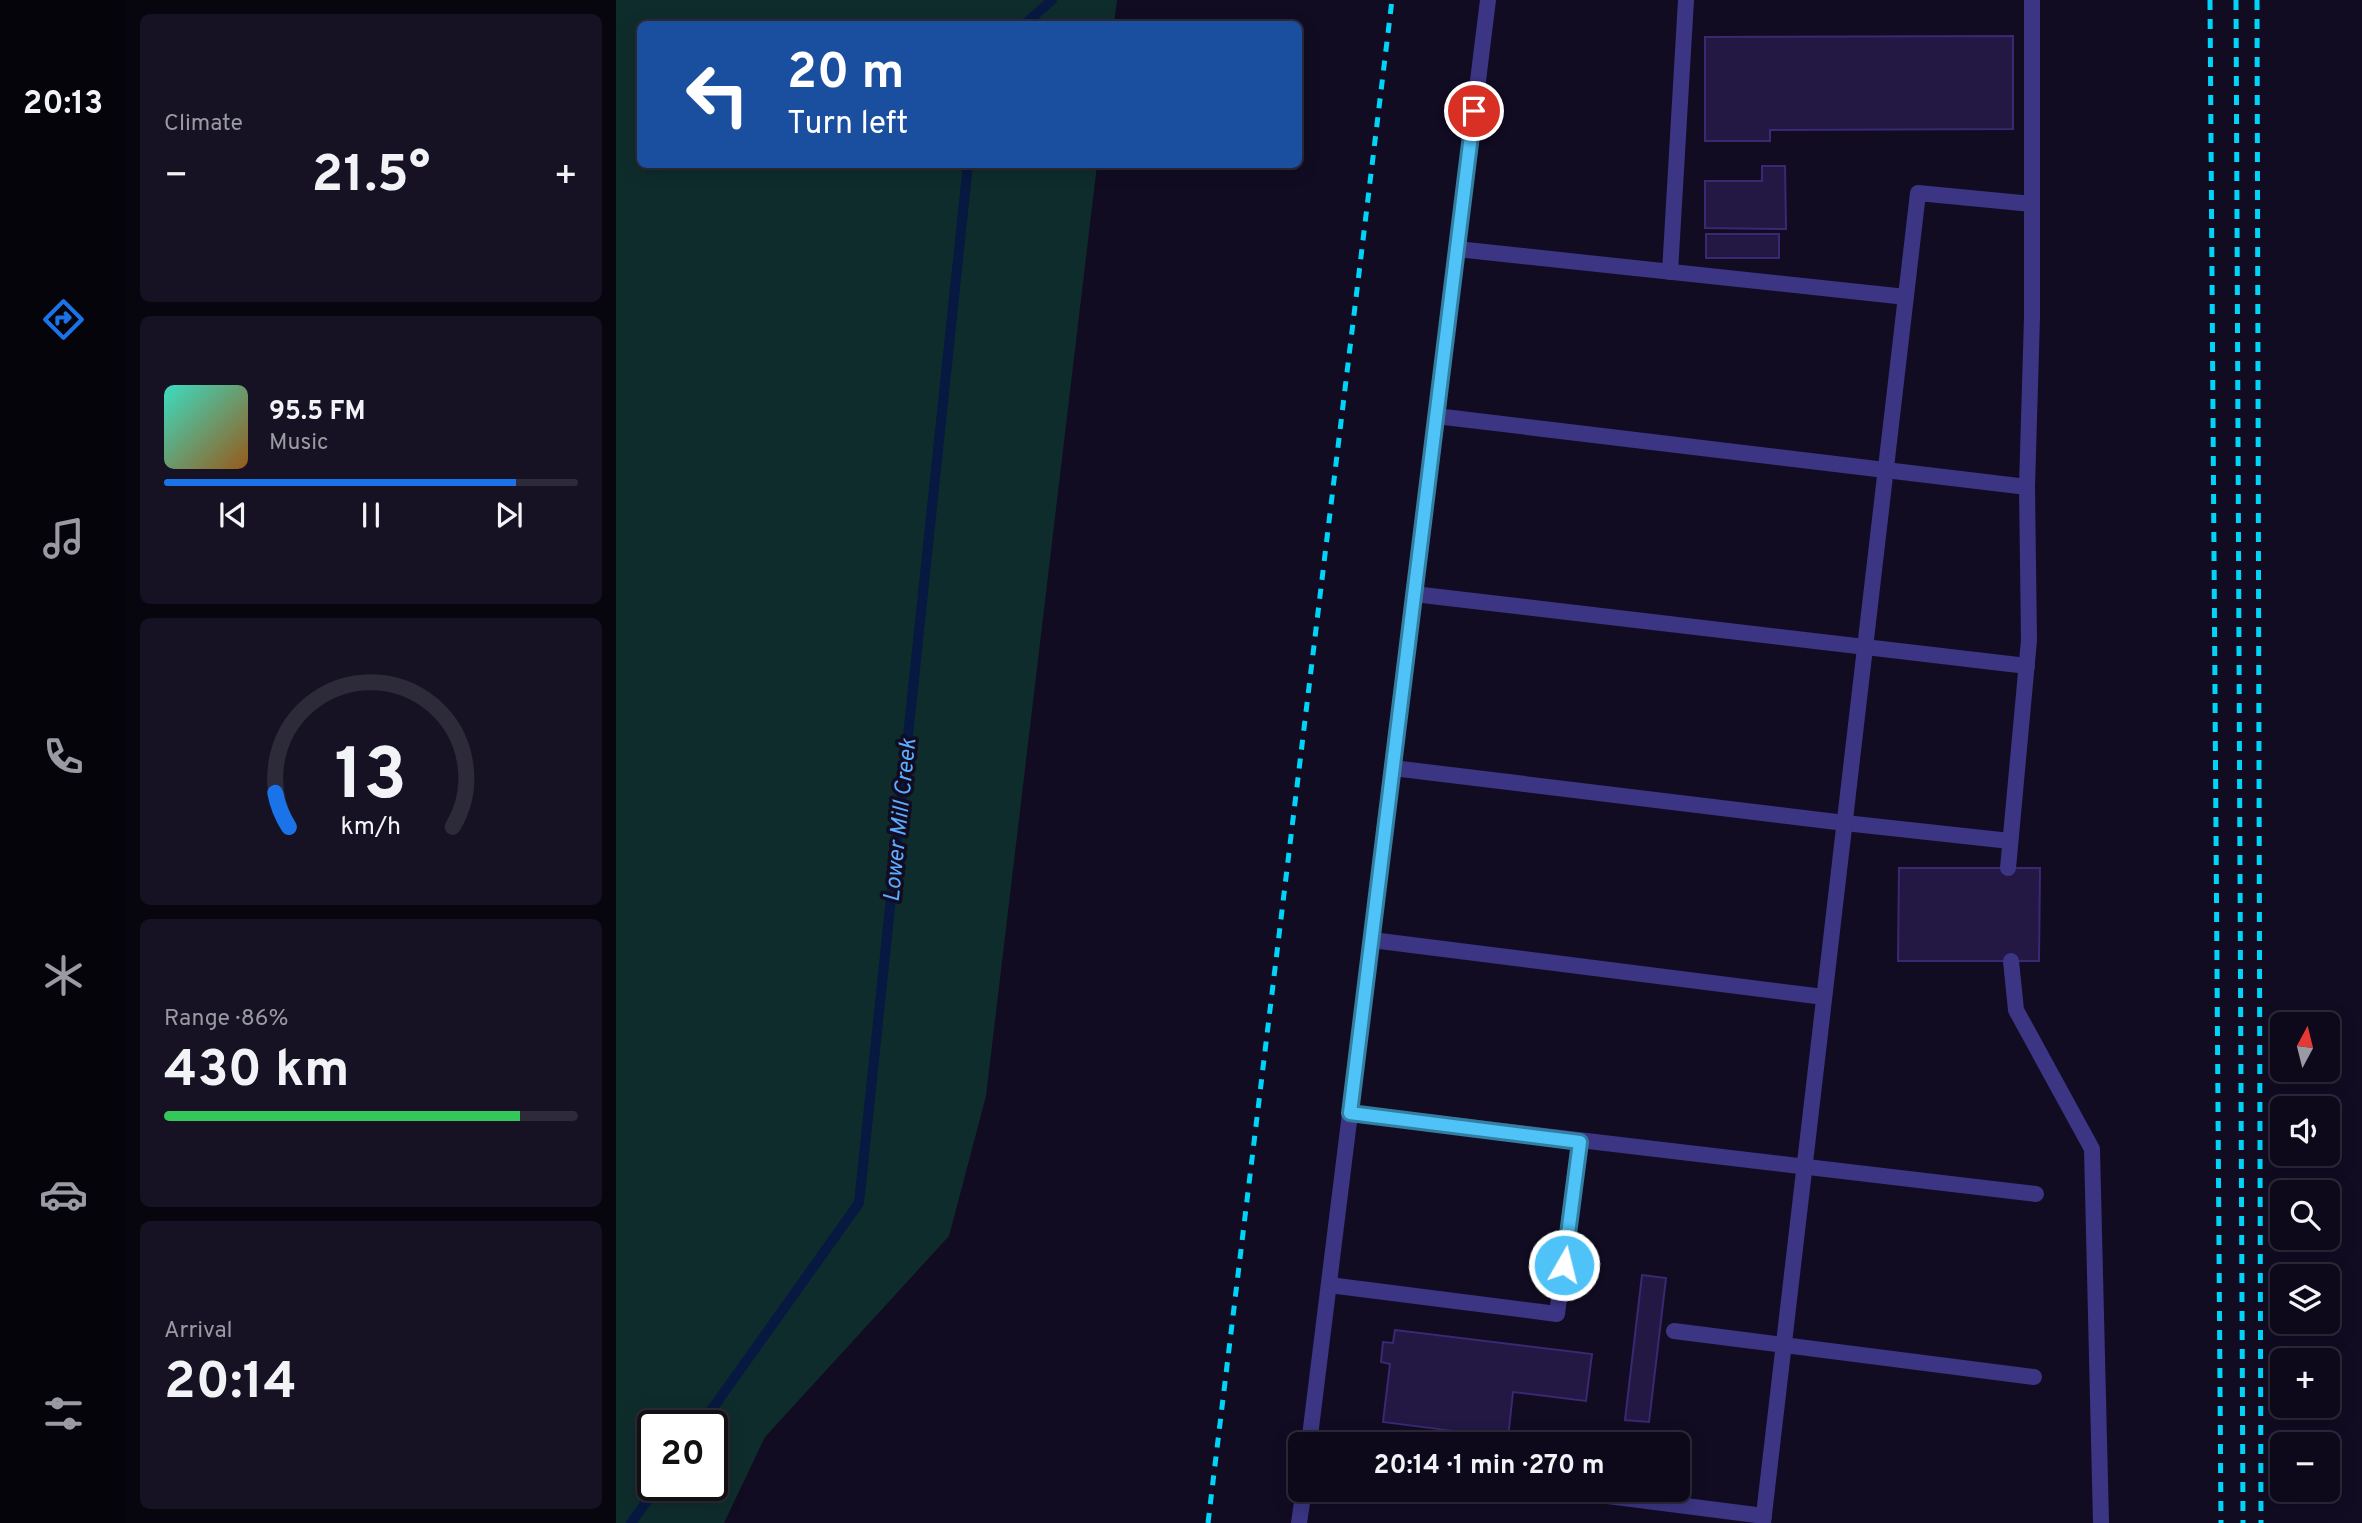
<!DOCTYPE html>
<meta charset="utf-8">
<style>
:root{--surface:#0d091a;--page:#161223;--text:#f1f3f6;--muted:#9a9aa2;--line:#2d2a39;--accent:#1a73e8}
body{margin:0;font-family:Overpass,sans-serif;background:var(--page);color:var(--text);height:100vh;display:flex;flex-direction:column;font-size:26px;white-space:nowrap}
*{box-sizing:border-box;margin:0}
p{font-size:23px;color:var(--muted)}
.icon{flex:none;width:38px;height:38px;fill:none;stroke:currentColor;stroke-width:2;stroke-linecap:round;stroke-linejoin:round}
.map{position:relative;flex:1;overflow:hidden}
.panel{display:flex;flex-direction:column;gap:14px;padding:14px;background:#07050e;width:490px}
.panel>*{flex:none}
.guide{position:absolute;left:21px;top:21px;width:665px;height:147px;border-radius:10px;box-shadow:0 4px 18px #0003,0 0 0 2px var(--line);background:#1a4fa0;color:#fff;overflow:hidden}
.needle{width:46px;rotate:7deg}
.controls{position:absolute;left:1654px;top:1012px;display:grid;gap:14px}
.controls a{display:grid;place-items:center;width:70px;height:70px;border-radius:10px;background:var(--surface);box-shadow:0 4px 18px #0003,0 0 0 2px var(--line);font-size:35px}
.speed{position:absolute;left:21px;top:1410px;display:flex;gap:14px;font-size:35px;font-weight:700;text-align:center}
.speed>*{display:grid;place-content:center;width:91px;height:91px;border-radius:50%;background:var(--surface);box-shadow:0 4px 18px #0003,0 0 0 2px var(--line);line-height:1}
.speed .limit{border:4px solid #111;border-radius:10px;background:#fff;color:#111}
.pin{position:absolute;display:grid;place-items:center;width:60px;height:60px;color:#fff;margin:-30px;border:4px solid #fff;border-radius:50%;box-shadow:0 2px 7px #0007}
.me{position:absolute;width:77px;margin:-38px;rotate:8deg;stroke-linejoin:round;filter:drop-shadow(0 0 5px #0008)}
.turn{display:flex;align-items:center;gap:24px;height:147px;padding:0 35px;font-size:32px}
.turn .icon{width:91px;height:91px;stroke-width:2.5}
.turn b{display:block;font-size:49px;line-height:60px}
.big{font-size:52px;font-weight:700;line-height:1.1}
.panel .card{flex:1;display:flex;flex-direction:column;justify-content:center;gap:10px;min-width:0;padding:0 24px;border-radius:10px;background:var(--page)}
.panel .dial{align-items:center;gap:0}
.dial svg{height:182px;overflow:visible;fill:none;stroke:var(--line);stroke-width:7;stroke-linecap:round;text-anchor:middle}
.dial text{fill:var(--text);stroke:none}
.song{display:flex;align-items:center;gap:21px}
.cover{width:84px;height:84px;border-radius:10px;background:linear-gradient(135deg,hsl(170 70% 55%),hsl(30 70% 35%))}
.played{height:7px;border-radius:4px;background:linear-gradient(90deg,var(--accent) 85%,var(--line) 85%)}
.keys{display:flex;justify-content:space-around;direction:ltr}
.heat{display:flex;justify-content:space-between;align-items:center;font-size:38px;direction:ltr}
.charge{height:10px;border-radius:5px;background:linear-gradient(90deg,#34c759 86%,var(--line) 0)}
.trip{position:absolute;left:672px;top:1432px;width:402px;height:70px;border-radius:10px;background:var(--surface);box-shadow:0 4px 18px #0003,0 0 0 2px var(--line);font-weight:700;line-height:70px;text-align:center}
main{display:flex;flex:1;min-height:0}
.tabs{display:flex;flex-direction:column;width:126px;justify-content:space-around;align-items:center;background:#05040a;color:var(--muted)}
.tabs .icon{width:49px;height:49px}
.tabs .active{color:var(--accent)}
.tabs b{font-size:32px;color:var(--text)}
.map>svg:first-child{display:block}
.green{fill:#0f2c2d;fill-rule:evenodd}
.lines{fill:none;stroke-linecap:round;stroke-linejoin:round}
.stream{stroke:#071941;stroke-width:10}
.building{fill:#231744;stroke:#3a2872;stroke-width:2}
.lane{stroke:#3b3584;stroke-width:16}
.rail{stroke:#00d4f9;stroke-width:5;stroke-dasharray:10 9;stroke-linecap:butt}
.route-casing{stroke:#337fa1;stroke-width:18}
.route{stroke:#4fc3f7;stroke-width:12}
.labels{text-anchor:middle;stroke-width:7;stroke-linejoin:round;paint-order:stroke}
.water-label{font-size:23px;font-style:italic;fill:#5cacff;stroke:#110c22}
</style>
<main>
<nav class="tabs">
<b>20:13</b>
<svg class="icon active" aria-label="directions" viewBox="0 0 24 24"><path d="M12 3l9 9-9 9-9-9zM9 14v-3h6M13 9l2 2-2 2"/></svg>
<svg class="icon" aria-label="music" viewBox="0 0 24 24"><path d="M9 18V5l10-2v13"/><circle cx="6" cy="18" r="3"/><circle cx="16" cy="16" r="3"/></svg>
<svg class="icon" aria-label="phone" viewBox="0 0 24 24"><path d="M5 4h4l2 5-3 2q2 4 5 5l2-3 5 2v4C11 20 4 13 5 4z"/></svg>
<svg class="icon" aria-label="climate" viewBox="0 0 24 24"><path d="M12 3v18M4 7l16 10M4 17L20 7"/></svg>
<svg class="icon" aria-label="car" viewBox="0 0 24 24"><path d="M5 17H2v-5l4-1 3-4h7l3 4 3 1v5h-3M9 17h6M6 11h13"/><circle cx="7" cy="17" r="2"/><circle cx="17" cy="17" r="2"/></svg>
<svg class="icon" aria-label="filters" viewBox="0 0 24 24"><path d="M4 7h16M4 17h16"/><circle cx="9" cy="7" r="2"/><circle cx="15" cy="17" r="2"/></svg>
</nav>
<section class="panel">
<div class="card"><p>Climate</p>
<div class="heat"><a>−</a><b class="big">21.5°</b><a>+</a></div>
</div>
<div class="card">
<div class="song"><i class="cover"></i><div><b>95.5 FM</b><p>Music</p></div></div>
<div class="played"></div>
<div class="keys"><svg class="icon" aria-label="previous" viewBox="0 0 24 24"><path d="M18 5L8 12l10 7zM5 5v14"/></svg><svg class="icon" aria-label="pause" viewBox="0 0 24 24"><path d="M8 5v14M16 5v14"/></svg><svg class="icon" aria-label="next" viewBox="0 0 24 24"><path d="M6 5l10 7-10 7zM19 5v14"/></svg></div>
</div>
<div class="card dial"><svg viewBox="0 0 100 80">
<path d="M14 69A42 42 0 1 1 86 69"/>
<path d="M14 69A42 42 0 0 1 8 54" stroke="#1a73e8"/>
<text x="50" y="56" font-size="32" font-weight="700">13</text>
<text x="50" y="72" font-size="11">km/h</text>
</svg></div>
<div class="card"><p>Range · 86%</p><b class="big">430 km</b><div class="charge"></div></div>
<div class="card"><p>Arrival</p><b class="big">20:14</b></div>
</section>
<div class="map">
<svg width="1746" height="1523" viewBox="0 0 1746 1523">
<rect width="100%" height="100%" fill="#110c22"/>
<path class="green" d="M 0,0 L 501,0 L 498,24 L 24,24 L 24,164 L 481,165 L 370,1096 L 333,1236 L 149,1437 L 108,1523 L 0,1523 ZM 37,1426 L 96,1426 L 96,1486 L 37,1486 Z"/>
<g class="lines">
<g class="stream">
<path d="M 409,24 L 436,0"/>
<path d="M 84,1426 L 243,1203 L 352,164"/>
<path d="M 15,1523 L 42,1486"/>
</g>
</g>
<g class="building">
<path d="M 1397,36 L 1397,129 L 1154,130 L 1154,141 L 1089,141 L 1089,37 Z"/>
<path d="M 1146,166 L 1169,166 L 1170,229 L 1089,228 L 1089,181 L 1146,181 Z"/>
<rect x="1090" y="234" width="73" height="24"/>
<path d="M 1283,868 L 1424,868 L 1423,961 L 1282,961 Z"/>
<path d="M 1026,1275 L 1050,1278 L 1033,1422 L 1009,1420 Z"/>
<path d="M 779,1330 L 976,1354 L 970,1401 L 897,1392 L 892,1438 L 767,1422 L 774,1364 L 765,1362 L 767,1342 L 777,1343 Z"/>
</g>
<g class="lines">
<g class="lane">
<path d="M 841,249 L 1290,297"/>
<path d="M 1054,272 L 1070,0"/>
<path d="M 820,416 L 1411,487"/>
<path d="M 798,594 L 1411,666"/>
<path d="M 777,768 L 1229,823 L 1394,841"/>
<path d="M 1392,868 L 1413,640 L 1411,487 L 1416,317 L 1416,0"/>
<path d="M 756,940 L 1208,997"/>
<path d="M 1395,961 L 1400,1010 L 1476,1149 L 1485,1523"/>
<path d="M 734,1113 L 1420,1194"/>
<path d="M 713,1285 L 941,1314 L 964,1141"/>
<path d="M 1058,1331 L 1418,1377"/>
<path d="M 693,1444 L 872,0"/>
<path d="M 937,1489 L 1148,1516"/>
<path d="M 683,1523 L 688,1489"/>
<path d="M 1147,1523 L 1302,193 L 1416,204"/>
</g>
<g class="rail">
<path d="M 1594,0 L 1605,1523"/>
<path d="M 1620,0 L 1627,1523"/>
<path d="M 1641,0 L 1645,1523"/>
<path d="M 592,1523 L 776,0"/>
</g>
</g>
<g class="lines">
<g class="route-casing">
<path id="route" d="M 858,111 L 734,1113 L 964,1142 L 948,1265"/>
</g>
<use href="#route" class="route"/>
</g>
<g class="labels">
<g class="water-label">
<text transform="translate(283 820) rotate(-84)" y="8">Lower Mill Creek</text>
</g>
</g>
</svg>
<div class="controls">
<a><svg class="needle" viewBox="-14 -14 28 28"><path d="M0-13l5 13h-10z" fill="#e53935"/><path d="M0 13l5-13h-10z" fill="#9a9aa2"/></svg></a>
<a><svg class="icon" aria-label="sound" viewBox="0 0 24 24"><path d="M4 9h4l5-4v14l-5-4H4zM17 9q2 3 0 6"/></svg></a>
<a><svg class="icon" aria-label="search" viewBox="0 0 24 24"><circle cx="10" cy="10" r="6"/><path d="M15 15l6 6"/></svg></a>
<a><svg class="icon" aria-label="layers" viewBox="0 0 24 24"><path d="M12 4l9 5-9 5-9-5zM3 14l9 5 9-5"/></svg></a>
<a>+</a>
<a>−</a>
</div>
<div class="speed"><div class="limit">20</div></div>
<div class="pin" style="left:858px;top:111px;background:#d93025"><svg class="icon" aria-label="arrive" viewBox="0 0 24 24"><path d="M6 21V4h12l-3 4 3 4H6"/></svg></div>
<svg class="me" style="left:948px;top:1265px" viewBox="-20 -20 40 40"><circle r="17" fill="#4fc3f7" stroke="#fff" stroke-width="3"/><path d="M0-11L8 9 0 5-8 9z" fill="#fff"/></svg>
<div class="trip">20:14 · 1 min · 270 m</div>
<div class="guide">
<div class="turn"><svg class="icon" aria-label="left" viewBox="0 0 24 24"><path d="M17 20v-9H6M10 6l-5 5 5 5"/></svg><div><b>20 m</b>Turn left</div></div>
</div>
</div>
</main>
